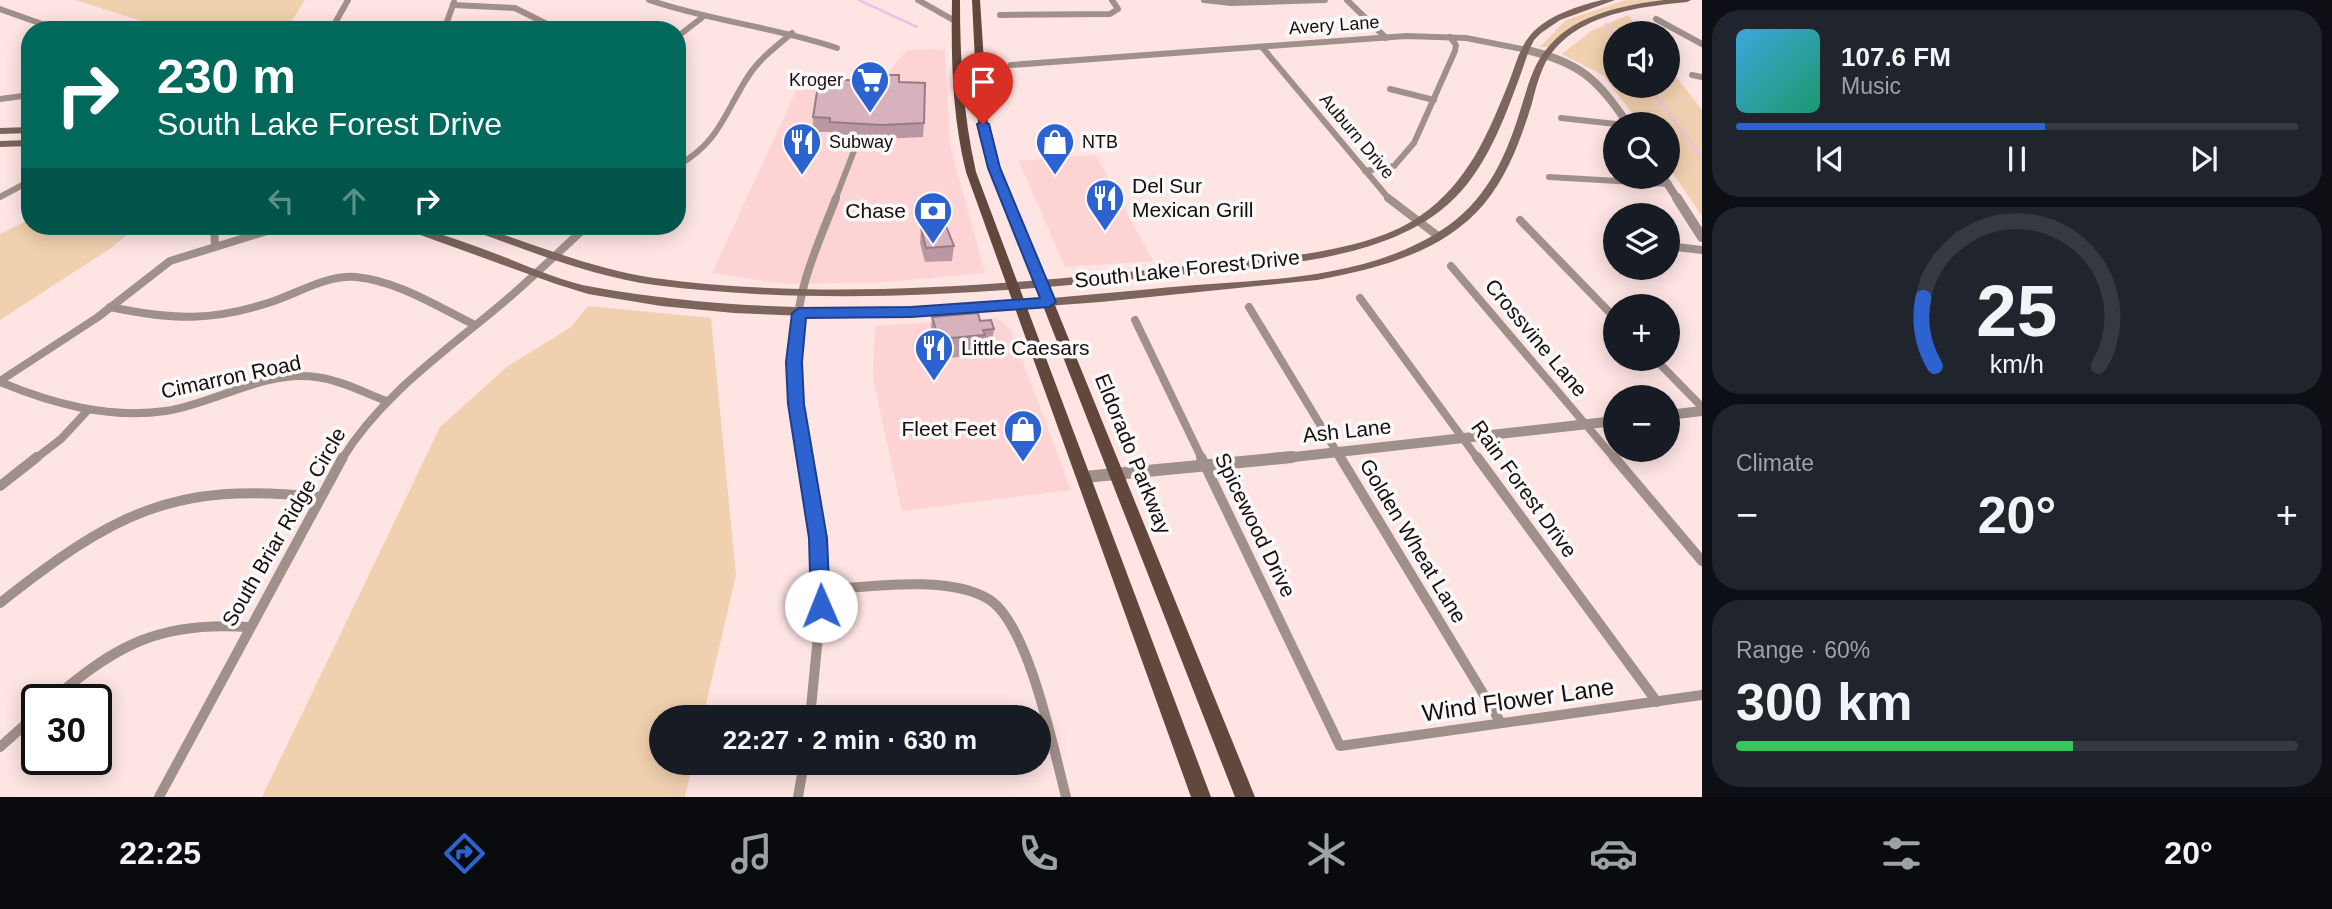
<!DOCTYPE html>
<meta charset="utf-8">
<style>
:root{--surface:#171b24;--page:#20242c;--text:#f1f3f6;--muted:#9ea1a6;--line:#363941;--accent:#2c63d1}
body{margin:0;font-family:Arial,sans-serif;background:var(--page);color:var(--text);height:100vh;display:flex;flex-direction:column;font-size:26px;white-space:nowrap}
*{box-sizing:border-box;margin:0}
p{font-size:23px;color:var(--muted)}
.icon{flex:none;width:38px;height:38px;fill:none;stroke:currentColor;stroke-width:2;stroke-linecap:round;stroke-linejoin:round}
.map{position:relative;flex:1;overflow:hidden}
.drawer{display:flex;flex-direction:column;gap:10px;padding:10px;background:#0d0f14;width:630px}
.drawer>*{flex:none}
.banner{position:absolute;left:21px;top:21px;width:665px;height:214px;border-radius:28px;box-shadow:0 4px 18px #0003;background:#00695c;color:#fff;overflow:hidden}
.fabs{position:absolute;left:1603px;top:21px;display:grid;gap:14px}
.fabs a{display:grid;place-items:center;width:77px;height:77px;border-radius:50%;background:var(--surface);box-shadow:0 4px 18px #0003;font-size:35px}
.speed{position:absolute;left:21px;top:684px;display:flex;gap:14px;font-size:35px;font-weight:700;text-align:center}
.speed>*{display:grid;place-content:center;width:91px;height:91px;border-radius:50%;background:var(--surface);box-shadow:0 4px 18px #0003;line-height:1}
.speed .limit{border:4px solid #111;border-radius:10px;background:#fff;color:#111}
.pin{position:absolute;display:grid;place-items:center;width:60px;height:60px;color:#fff;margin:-72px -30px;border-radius:50% 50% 50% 0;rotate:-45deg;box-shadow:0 0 7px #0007}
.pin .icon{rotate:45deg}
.me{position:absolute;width:77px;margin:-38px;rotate:359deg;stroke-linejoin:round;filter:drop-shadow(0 0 5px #0008)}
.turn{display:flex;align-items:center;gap:24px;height:147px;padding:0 21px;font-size:32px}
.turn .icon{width:91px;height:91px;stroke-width:2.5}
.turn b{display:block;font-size:49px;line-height:60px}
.lanes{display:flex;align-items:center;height:66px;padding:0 21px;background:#0003;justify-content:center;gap:35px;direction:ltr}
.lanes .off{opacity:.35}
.big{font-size:52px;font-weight:700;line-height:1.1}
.drawer .tile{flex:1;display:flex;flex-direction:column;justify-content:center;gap:10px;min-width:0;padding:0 24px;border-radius:28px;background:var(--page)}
.drawer .dial{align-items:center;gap:0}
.dial svg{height:182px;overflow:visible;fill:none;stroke:var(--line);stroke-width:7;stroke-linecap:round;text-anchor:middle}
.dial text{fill:var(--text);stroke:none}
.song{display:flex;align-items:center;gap:21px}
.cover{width:84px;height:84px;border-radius:10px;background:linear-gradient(135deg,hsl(200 70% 55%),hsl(160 70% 35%))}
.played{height:7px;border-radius:4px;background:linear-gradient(90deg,var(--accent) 55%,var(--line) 55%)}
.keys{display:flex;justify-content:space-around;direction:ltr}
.heat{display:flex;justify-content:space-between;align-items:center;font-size:38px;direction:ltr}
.charge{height:10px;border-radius:5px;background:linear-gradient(90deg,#34c759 60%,var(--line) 0)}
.trip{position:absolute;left:649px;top:705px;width:402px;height:70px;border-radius:35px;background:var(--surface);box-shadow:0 4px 18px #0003;font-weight:700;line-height:70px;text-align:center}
.menu{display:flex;height:112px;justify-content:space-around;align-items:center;background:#090b0e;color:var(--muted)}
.menu .icon{width:49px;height:49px}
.menu .on{color:var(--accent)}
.menu b{font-size:32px;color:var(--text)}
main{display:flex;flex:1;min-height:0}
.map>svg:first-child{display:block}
.built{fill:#fdd4d3}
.green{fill:#f1d0af}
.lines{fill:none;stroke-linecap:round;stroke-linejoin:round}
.stream{stroke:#edc1e5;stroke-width:2.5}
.minor-far2{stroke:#a0908a;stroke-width:6}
.minor-far1{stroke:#a0908a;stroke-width:8}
.minor{stroke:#a0908a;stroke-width:10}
.tertiary-far2{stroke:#a0908a;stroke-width:8}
.tertiary-far1{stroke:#a0908a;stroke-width:10}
.tertiary{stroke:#a0908a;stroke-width:12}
.secondary{fill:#7b655c;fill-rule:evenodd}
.primary{fill:#61473c;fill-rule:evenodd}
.wall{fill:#b998a3}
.building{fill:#d7b1be;stroke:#967c85;stroke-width:2}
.route{fill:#2c63d1;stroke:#1d4088;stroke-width:2}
.labels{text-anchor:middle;stroke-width:7;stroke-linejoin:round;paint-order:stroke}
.far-street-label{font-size:18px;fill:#190c0c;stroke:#f9f9f9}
.far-poi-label{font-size:18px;fill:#190c0c;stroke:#f9f9f9;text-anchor:start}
.poi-label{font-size:21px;fill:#190c0c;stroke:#f9f9f9;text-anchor:start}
.street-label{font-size:21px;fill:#190c0c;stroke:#f9f9f9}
.near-street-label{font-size:24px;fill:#190c0c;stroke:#f9f9f9}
</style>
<main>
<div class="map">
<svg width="1702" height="797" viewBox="0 0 1702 797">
<rect width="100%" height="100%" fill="#fee5e4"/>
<g class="built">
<path d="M 945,49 L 950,145 L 985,273 L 888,282 L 785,284 L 712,273 L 796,91 L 883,78 L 907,50 Z"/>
<path d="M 1096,155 L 1153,261 L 1065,267 L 1019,161 Z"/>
<path d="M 997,318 L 1010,328 L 1071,490 L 902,511 L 873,379 L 875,326 Z"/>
</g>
<g class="green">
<path d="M 75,0 L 305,0 L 286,30 L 156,30 L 151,24 Z"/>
<path d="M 1626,0 L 1670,0 L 1593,18 L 1550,47 L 1540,47 L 1566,20 Z"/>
<path d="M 1628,15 L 1642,33 L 1615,33 L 1615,86 L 1668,86 L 1668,66 L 1702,110 L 1702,216 L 1668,166 L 1668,124 L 1640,124 L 1604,76 L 1562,54 L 1591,31 Z"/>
<path d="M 30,219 L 30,226 L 137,226 L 111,248 L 0,320 L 0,234 Z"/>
<path d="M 588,306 L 711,318 L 736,575 L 703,717 L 662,718 L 662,763 L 693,763 L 685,797 L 262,797 L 440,427 L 508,366 L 571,327 Z"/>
</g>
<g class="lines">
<g class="stream">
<path d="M 859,0 L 917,27"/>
<path d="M 1606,24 L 1615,39"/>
<path d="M 1649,86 L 1702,158"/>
</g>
<g class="minor-far2">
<path d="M 649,0 C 710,21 775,27 837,48"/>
<path d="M 918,0 L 955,21"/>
<path d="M 1204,0 L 1231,3 L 1325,0"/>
<path d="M 1347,0 L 1386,38"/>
<path d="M 453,5 L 515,8 L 551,26"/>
<path d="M 0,9 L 59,30"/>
<path d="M 1000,15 L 1110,14 L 1118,9 L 1112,0"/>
<path d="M 1656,19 L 1702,44"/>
<path d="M 331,30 L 348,0"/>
<path d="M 444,30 L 454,2"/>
<path d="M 677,37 L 704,16"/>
<path d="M 1262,47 L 1390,200"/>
<path d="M 1011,65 L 1406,36 L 1466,38 L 1527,50"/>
<path d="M 1692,75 L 1702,77"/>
<path d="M 1390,89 L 1434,100"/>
<path d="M 0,99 L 30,95"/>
<path d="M 1561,118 L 1616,124"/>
<path d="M 677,166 C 720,142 724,113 749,75 C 760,58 777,46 792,33"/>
<path d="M 1365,171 L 1394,166 L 1414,143 L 1455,51 L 1456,45 L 1450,37"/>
<path d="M 1549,177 L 1669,184"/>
<path d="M 0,197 L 30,181"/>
<path d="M 835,200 L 857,143"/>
</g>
<g class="minor-far1">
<path d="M 1388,198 L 1438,236"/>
<path d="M 1520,220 L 1615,318"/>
<path d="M 214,226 L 215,245"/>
<path d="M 1668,246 L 1702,250"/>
<path d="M 1451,266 L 1615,459"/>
<path d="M 1360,298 L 1478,459"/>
<path d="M 110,307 C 172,320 213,322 274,301 C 300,292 327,275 356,277 C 398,281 438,307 475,325"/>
<path d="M 1249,307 L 1341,459"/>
<path d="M 1135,320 L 1202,459"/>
<path d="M 1655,359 L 1702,407"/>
<path d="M 0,381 L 98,317 L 170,261 L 283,226"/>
<path d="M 0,382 C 53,404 108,419 166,411 C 216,403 264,370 316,377 C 340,380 363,392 386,401"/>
<path d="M 35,459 L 61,439 L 88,410"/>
<path d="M 342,459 C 384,391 452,347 512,295 C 537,273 562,249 587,226"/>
<path d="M 803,459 C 793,400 789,336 806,278 C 814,251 826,224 836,198"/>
</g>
<g class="minor">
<path d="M 803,457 L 820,558 L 821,605 L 810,718"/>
<path d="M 1201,457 L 1340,746 L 1702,695"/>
<path d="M 1340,457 L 1501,723"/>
<path d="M 1477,457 L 1657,702"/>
<path d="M 1614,457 L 1702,561"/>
<path d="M 0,486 L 37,457"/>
<path d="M 821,590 C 867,587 950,574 990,600 C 1029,626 1054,751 1066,797"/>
<path d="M 0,603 C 113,514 172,481 319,497"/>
<path d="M 52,700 C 116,644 162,621 248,627"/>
<path d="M 0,747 L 37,714"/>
<path d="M 159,797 L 343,457"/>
<path d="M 798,797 L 804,763"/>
</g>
<g class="tertiary-far2">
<path d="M 1527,50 C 1581,63 1597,79 1628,124"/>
<path d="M 1663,177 L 1678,200"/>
</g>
<g class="tertiary-far1">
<path d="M 1677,198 L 1702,237"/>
<path d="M 1668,415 L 1702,411"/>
<path d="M 1276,459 L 1615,421"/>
</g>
<path class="tertiary" d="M 1084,477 L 1292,457"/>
<g class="secondary">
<path d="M 1602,0 L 1615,0 L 1560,20 L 1541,33 L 1534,40 C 1527,53 1524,66 1519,79 C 1501,127 1482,179 1440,211 C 1371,264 1259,266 1175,275 C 1002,293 828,307 655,285 C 589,276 527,250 465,228 L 464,226 L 478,226 C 536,245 593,269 654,278 C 831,302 1011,284 1188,266 C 1257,259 1363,256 1420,216 C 1468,183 1488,134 1509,82 C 1516,64 1520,45 1534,31 C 1552,14 1578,6 1602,0 Z"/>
<path d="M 1664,0 L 1691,0 L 1687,2 C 1637,7 1567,15 1543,68 C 1538,79 1535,91 1532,103 C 1521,139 1508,175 1484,204 C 1443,253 1376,269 1317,280 L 1101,302 L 954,313 L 807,316 L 734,313 L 661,306 L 588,294 L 556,284 L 401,228 L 400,226 L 415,226 C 446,236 477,246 507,258 C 535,269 564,282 593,287 C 791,322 975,306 1172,287 C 1264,279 1370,281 1449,225 C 1489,196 1507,154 1521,108 C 1528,86 1533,63 1550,45 C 1577,14 1625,5 1664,0 Z"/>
<path d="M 30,127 L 30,133 L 0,134 L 0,128 Z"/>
<path d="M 30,140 L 30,146 L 0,147 L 0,141 Z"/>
</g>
<g class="primary">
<path d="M 952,0 L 960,0 C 960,58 963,115 976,172 L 1211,797 L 1191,797 L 966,172 C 952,115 951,58 952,0 Z"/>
<path d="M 972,0 L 980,0 L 988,124 L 996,160 L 1255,797 L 1235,797 L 986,160 L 978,124 Z"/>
</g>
</g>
<g class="wall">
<path d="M 813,117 L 924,123 L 923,137 L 881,139 L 830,136 L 830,132 L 813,132 Z"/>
<path d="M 923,210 L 939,227 L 954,246 L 952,261 L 925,262 L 920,243 L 921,228 L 923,228 Z"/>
<path d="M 932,317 L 980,321 L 994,329 L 991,348 L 983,349 L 982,355 L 937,359 L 930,337 Z"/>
</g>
<g class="building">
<path d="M 876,75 L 899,75 L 899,82 L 925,83 L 924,123 L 881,125 L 830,122 L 830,118 L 813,117 L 819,79 L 875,81 Z"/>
<path d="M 923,210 L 934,210 L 939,227 L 946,226 L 954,246 L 926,248 L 921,228 L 928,228 Z"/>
<path d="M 978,313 L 980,321 L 991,320 L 994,329 L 983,330 L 985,335 L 939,339 L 932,317 Z"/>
</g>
<path class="route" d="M 983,121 L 989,124 L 1000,168 L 1056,302 L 1049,307 L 911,317 L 806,318 L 802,362 L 804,404 L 827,538 L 830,606 L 828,611 L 821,614 L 814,611 L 811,606 L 809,538 L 788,404 L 786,362 L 792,313 L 799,308 L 911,307 L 1040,298 L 988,168 L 977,124 Z"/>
<defs>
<g id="supermarket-pin" transform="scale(2.0125)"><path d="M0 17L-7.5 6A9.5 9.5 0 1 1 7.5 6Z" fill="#2c63d1" stroke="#f9f9f9"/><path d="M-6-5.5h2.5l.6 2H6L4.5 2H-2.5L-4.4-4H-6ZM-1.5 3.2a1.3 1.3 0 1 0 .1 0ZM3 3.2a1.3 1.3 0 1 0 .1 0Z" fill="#fff"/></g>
<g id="restaurant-pin" transform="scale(2.0125)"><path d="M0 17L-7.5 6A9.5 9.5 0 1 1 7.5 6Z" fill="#2c63d1" stroke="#f9f9f9"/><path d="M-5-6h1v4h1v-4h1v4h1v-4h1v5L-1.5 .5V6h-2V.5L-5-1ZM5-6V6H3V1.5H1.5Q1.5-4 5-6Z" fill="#fff"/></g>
<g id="shop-pin" transform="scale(2.0125)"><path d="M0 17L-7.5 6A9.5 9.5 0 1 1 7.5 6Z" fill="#2c63d1" stroke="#f9f9f9"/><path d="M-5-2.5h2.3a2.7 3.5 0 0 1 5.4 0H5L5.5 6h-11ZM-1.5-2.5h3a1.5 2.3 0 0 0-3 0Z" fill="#fff"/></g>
<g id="bank-pin" transform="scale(2.0125)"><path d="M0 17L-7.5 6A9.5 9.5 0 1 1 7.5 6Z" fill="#2c63d1" stroke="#f9f9f9"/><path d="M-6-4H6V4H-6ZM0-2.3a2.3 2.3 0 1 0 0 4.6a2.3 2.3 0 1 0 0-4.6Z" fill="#fff"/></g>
</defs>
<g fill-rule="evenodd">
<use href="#supermarket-pin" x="870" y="80"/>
<use href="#restaurant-pin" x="802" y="142"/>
<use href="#shop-pin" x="1055" y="142"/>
<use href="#restaurant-pin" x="1105" y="198"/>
<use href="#bank-pin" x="933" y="211"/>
<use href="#restaurant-pin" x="934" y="348"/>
<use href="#shop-pin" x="1023" y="429"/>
</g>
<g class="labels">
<g class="far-street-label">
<text transform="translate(1334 25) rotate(-4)" y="6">Avery Lane</text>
<text transform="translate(1357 136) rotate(50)" y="6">Auburn Drive</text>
</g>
<g class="far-poi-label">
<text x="843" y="86" text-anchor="end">Kroger</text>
<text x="829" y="148">Subway</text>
<text x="1082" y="148">NTB</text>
</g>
<g class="poi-label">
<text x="1132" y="193">Del Sur<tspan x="1132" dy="24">Mexican Grill</tspan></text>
<text x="906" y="218" text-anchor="end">Chase</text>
<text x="961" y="355">Little Caesars</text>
<text x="996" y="436" text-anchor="end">Fleet Feet</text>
</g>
<g class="street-label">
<text transform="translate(1187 269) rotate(-6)" y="7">South Lake Forest Drive</text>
<text transform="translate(1536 338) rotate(50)" y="7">Crossvine Lane</text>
<text transform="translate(231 377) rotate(-12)" y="7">Cimarron Road</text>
<text transform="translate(1347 431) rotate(-6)" y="7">Ash Lane</text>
<text transform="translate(1133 454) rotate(68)" y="7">Eldorado Parkway</text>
<text transform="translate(1524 489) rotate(54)" y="7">Rain Forest Drive</text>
<text transform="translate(1255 525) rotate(64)" y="7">Spicewood Drive</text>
<text transform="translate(284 527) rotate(-60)" y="7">South Briar Ridge Circle</text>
<text transform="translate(1413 541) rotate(59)" y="7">Golden Wheat Lane</text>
</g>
<g class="near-street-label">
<text transform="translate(1518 700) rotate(-8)" y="8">Wind Flower Lane</text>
</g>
</g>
</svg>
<div class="fabs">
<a><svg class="icon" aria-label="sound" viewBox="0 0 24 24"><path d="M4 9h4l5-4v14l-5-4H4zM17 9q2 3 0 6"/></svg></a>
<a><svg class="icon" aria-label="search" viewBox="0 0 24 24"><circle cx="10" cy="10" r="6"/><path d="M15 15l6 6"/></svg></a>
<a><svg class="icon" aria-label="layers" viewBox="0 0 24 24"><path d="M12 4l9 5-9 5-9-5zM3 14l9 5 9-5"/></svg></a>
<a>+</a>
<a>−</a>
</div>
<div class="speed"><div class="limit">30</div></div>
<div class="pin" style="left:983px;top:124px;background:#d93025"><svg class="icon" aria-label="arrive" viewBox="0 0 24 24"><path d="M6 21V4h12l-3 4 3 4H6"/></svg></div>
<svg class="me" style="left:821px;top:606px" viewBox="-20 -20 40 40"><circle r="19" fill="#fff"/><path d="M0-13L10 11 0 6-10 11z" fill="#2c63d1"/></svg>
<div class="trip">22:27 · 2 min · 630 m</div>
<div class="banner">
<div class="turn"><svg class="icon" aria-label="right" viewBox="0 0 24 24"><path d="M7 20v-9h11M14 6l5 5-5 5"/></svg><div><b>230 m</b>South Lake Forest Drive</div></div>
<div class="lanes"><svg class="icon off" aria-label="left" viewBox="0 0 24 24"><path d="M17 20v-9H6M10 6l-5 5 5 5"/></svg><svg class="icon off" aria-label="ahead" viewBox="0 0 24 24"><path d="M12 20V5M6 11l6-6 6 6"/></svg><svg class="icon" aria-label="right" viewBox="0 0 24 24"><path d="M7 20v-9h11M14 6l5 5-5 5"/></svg></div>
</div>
</div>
<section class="drawer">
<div class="tile">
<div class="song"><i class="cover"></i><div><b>107.6 FM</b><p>Music</p></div></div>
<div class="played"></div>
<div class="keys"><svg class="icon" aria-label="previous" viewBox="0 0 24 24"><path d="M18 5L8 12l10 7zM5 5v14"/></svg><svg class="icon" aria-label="pause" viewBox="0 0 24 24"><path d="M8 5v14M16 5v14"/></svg><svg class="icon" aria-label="next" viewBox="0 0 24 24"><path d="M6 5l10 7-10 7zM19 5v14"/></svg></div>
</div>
<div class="tile dial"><svg viewBox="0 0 100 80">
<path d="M14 69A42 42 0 1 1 86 69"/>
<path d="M14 69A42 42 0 0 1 9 39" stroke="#2c63d1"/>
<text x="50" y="56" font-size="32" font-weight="700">25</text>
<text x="50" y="72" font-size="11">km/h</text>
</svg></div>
<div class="tile"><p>Climate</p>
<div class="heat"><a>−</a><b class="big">20°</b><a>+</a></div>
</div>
<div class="tile"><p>Range · 60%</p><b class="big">300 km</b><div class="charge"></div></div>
</section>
</main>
<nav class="menu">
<b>22:25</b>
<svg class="icon on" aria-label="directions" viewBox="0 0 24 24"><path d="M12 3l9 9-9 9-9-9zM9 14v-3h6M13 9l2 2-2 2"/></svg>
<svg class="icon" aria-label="music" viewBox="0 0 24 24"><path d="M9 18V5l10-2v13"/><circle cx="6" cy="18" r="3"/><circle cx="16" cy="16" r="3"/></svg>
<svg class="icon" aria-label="phone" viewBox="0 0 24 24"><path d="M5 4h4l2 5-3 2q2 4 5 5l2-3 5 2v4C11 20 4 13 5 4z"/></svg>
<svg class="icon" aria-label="climate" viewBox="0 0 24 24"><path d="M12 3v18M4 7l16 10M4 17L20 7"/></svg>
<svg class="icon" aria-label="car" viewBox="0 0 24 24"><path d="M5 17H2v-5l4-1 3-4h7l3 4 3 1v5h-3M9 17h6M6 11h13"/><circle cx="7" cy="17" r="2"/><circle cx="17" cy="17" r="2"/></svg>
<svg class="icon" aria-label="filters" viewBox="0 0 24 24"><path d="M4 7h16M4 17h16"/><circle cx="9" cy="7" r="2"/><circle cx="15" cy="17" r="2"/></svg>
<b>20°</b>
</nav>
